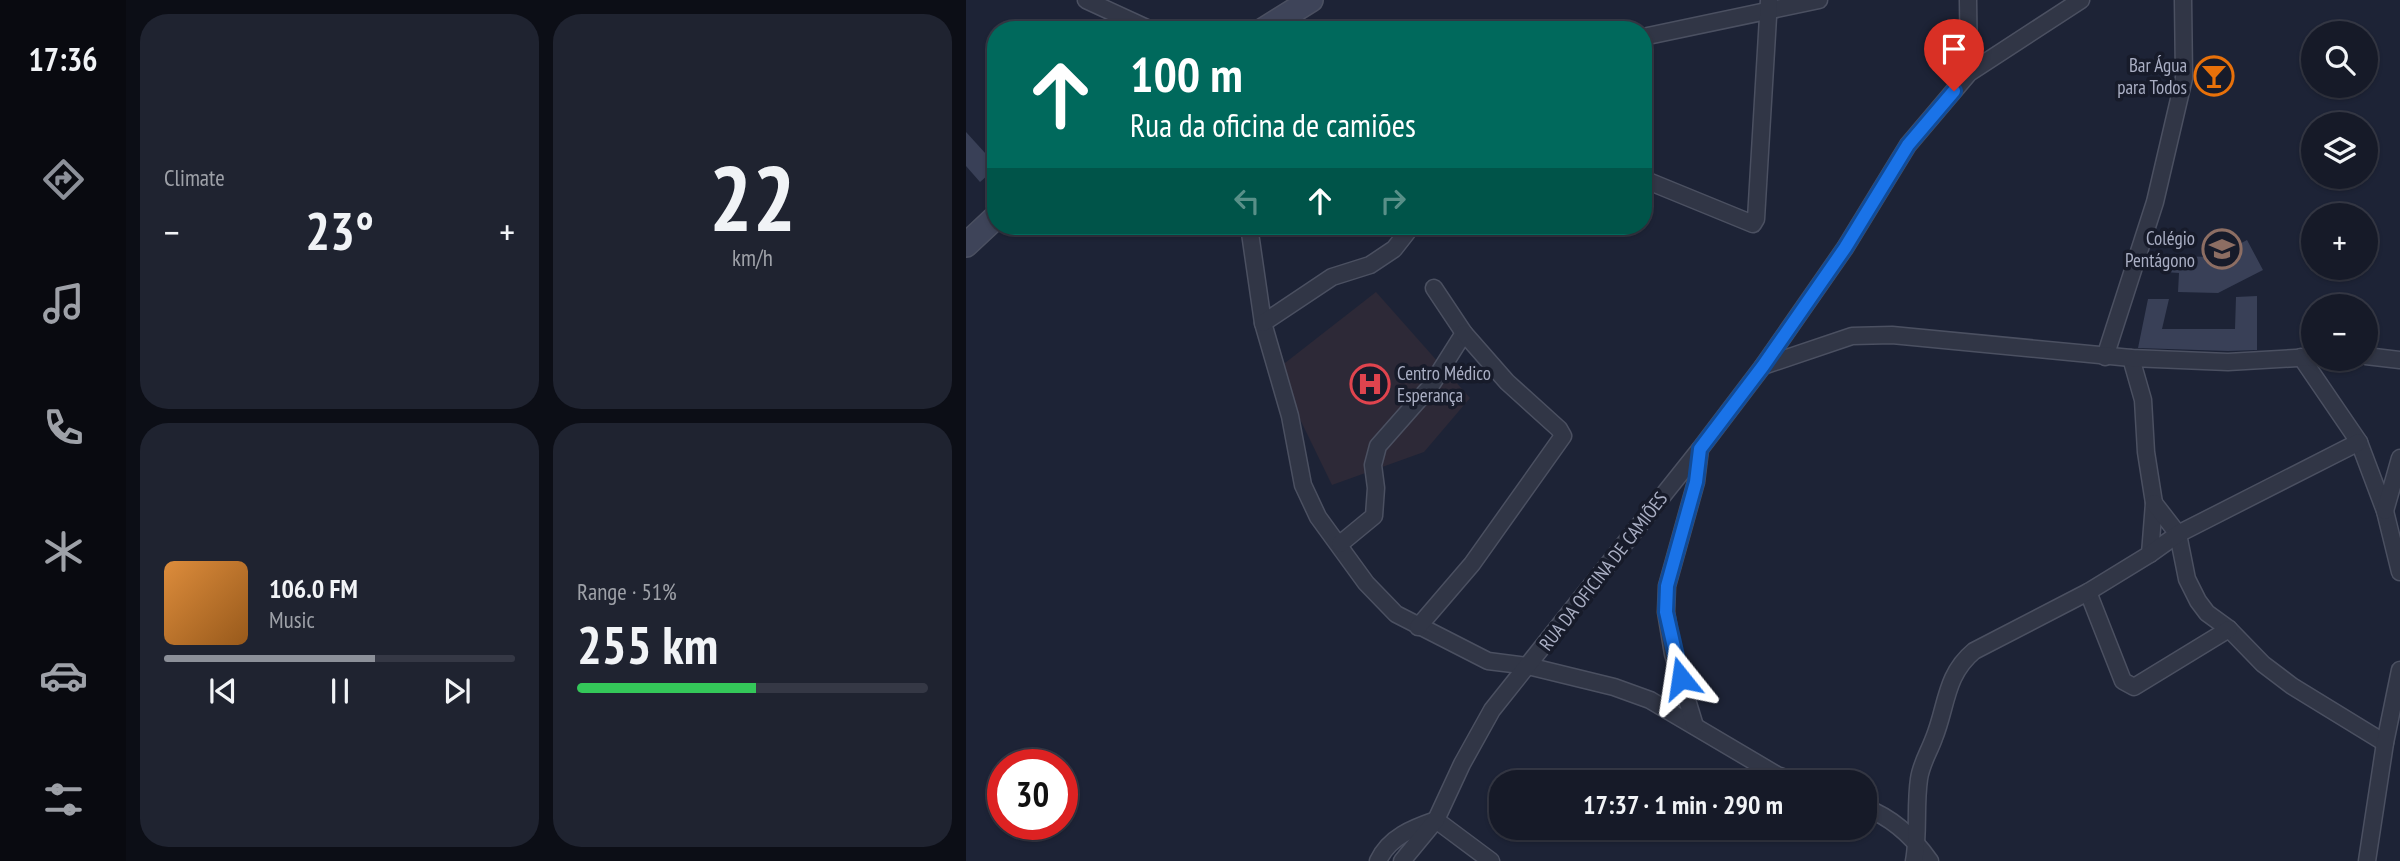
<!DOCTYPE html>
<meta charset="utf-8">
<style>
:root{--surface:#161a28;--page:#1f2330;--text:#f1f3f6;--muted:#9ea1a8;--line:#353845;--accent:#8c9099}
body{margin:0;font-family:"PT Sans Narrow",sans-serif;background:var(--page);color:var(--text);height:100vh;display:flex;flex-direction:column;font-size:26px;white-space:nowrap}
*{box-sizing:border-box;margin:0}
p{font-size:23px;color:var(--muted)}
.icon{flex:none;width:38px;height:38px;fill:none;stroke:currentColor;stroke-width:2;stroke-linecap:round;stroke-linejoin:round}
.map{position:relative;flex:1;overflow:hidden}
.drawer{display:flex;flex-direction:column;gap:14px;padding:14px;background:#0c0e16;width:840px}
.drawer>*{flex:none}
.guide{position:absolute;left:21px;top:21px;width:665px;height:214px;border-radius:28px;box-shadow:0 2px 5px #0004,0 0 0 2px var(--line);background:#00695c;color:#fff;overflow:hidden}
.controls{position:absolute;left:1335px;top:21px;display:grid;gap:14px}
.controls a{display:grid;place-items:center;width:77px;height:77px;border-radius:50%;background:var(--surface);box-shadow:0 2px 5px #0004,0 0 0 2px var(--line);font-size:35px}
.speed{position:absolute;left:21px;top:749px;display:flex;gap:14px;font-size:35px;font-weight:700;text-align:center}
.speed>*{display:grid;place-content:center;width:91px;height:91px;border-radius:50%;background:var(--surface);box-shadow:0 2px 5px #0004,0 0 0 2px var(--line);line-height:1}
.speed .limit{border:10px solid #d22;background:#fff;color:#111}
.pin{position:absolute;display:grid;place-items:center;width:60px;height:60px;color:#fff;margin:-72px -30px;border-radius:50% 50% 50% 0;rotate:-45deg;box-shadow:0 0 7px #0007}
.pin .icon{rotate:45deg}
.me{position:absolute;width:77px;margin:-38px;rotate:345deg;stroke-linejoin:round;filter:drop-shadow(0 0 5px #0008)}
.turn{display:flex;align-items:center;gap:24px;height:147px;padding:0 28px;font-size:32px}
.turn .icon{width:91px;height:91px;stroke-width:2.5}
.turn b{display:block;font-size:49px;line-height:60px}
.lanes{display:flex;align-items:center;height:66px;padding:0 28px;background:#0003;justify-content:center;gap:35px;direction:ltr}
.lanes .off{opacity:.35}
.big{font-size:52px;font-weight:800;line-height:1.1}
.drawer .card{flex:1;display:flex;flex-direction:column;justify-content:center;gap:10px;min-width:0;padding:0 24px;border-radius:28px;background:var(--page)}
.drawer .dial{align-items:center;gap:0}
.dial b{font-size:91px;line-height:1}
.song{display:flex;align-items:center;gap:21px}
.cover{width:84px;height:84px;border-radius:10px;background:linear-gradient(135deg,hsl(30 70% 55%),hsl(30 70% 35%))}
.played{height:7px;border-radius:4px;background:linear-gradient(90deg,var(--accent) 60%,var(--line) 60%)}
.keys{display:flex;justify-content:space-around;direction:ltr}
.heat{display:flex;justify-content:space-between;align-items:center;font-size:38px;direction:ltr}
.charge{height:10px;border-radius:5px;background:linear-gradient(90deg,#34c759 51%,var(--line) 0)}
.drawer .tiles{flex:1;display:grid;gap:14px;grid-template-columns:repeat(2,1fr)}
.trip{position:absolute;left:523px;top:770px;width:388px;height:70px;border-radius:28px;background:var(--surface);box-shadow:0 2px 5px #0004,0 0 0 2px var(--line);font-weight:800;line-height:70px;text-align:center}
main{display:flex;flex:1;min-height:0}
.dock{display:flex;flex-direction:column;width:126px;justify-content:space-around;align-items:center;background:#090a10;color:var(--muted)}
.dock .icon{width:49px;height:49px}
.dock .active{color:var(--accent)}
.dock b{font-size:32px;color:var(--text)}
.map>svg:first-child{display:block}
.medical{fill:#2d2937}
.building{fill:#394057}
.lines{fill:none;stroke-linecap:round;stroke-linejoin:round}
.street-casing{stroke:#4b5061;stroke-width:19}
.secondary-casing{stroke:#4b5061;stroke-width:26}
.street{stroke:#313646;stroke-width:16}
.secondary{stroke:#3e4459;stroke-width:23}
.route-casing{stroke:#114b97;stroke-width:18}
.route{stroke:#1a73e8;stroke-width:12}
.labels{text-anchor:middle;stroke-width:7;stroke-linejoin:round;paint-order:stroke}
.poi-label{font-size:19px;fill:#aaafc4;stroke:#171b2a;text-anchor:end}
.street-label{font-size:19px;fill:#aaafc4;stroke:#171b2a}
</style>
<main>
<nav class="dock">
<b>17:36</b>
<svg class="icon active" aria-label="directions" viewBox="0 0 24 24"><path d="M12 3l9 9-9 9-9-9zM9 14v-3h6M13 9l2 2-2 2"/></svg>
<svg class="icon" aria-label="music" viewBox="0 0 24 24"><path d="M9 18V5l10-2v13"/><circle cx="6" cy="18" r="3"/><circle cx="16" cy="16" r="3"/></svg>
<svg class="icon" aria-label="phone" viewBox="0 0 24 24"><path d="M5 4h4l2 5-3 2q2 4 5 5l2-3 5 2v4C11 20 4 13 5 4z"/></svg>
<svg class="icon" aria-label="climate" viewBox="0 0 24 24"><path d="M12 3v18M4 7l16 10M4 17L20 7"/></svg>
<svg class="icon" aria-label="car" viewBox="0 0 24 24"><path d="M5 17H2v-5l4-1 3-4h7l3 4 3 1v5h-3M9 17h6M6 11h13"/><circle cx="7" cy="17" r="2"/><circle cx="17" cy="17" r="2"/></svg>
<svg class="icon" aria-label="filters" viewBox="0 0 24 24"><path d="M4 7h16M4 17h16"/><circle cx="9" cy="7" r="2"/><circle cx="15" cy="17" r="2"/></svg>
</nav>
<section class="drawer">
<div class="tiles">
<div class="card"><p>Climate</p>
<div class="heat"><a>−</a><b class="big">23°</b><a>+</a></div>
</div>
<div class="card dial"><b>22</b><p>km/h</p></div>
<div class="card">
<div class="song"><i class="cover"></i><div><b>106.0 FM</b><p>Music</p></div></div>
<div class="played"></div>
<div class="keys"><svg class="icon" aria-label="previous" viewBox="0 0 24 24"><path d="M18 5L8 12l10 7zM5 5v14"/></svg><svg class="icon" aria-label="pause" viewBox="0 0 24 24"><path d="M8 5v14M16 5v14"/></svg><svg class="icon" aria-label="next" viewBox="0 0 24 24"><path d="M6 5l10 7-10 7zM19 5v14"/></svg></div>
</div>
<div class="card"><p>Range · 51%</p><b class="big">255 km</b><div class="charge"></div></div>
</div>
</section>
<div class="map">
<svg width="1434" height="861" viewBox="0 0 1434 861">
<rect width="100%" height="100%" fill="#1d2336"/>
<path class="medical" d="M 410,292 L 504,398 L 458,452 L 366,485 L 310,370 Z"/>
<g class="building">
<path d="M 1255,64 L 1259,86 L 1241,88 L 1238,66 Z"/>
<path d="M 0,132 L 30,165 L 30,168 L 14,182 L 0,166 Z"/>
<path d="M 1281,240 L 1297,270 L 1252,293 L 1212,292 L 1213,273 L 1199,272 L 1199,256 L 1249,257 Z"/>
<path d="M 1291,296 L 1291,350 L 1262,351 L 1172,348 L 1182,299 L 1203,299 L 1196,329 L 1269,329 L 1270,297 Z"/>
</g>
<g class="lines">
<g class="street-casing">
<g id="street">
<path d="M 120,0 L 185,30"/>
<path d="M 1002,0 L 1003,73"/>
<path d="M 677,37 L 853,0"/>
<path d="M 677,179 L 787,224 L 790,219 L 803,0"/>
<path d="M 283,226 L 297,323 L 324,416 L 337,485 L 352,517 L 400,583 L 430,614 L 522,661 L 562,666 L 648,687 L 684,700 L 811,775 L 830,782"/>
<path d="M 297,323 L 366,277 L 404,265 L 428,249 L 446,226"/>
<path d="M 1400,356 L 1434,360"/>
<path d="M 1139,357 L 1189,202 L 1218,78 L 1217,0"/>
<path d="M 1335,357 L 1393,442 L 1419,511 L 1434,572"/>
<path d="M 1165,358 L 1177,400 L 1180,452 L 1188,503 L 1184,554"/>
<path d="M 797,366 L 886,336 L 926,335 L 1165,358 L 1262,362 L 1348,357"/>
<path d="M 1188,503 L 1212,534 L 1221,579 L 1232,601 L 1241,613 L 1263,629 L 1297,664 L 1326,686 L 1419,743"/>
<path d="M 1419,511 L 1434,458"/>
<path d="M 374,544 L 408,516 L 410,488 L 407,465 L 412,446 L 464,387 L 498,333 L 468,288"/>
<path d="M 1122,592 L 1157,681 L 1168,687 L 1263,629"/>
<path d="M 452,627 L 506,564 L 597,436 L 593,429 L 541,382 L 498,333"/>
<path d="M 729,726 L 707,654 L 700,612 L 701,586 L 730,482 L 734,449"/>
<path d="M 900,808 C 927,818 947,837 964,861"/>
<path d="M 412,861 C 423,837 447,828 470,820 L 525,861"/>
<path d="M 436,861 L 470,820 L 496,764 L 526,710 L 734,449 L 797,366 L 879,248 L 942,145 L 1003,73 L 1115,0"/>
<path d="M 948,861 C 953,834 949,806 953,779 C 955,764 963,752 968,738 C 981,706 979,675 1008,651 L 1122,592 L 1184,554 L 1212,534 L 1393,442"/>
<path d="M 1401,861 L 1419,743 L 1434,670"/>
</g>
</g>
<g class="secondary-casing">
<g id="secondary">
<path d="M 297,30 L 345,0"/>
<path d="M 0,245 L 30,217"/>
</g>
</g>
<use href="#street" class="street"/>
<use href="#secondary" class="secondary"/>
</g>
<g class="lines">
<g class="route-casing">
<path id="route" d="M 715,678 L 700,612 L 701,586 L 730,482 L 734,449 L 797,366 L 879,248 L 942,145 L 988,91"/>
</g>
<use href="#route" class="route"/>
</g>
<defs>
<g id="bar-ring" transform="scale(2.0125)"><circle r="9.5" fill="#171b2a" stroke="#e8710a" stroke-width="1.5"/><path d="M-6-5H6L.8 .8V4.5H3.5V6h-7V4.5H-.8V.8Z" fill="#e8710a"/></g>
<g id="school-ring" transform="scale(2.0125)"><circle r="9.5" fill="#171b2a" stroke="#8d6e63" stroke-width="1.5"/><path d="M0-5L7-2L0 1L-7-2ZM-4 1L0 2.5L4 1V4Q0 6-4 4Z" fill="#8d6e63"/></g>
<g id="hospital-ring" transform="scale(2.0125)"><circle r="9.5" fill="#171b2a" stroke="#e0444e" stroke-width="1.5"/><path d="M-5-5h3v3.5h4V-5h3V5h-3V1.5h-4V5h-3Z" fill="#e0444e"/></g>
</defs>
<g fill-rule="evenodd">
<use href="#bar-ring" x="1248" y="76"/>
<use href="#school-ring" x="1256" y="249"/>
<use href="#hospital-ring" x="404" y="384"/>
</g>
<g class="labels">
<g class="poi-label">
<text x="1221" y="72">Bar Água<tspan x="1221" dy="22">para Todos</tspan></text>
<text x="1229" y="245">Colégio<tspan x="1229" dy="22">Pentágono</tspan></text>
<text x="431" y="380" text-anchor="start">Centro Médico<tspan x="431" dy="22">Esperança</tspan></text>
</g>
<g class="street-label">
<text transform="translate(637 571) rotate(-52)" y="7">RUA DA OFICINA DE CAMIÕES</text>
</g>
</g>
</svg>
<div class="controls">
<a><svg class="icon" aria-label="search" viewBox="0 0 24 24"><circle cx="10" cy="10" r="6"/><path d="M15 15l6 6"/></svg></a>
<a><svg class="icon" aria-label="layers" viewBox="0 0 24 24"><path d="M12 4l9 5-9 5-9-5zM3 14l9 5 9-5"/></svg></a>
<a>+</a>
<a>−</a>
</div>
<div class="speed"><div class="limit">30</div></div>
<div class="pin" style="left:988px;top:91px;background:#d93025"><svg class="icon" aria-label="arrive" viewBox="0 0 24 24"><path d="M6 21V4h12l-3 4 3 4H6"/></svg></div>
<svg class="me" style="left:715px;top:678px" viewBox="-20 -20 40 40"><path d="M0-17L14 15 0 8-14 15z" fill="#1a73e8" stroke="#fff" stroke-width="4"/></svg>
<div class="trip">17:37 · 1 min · 290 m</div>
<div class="guide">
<div class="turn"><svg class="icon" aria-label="ahead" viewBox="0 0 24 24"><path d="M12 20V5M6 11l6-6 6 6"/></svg><div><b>100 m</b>Rua da oficina de camiões</div></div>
<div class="lanes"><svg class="icon off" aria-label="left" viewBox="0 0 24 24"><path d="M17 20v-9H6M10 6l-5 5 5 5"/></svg><svg class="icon" aria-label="ahead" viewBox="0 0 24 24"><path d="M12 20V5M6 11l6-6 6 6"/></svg><svg class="icon off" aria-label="right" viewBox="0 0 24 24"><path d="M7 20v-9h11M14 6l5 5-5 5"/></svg></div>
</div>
</div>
</main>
